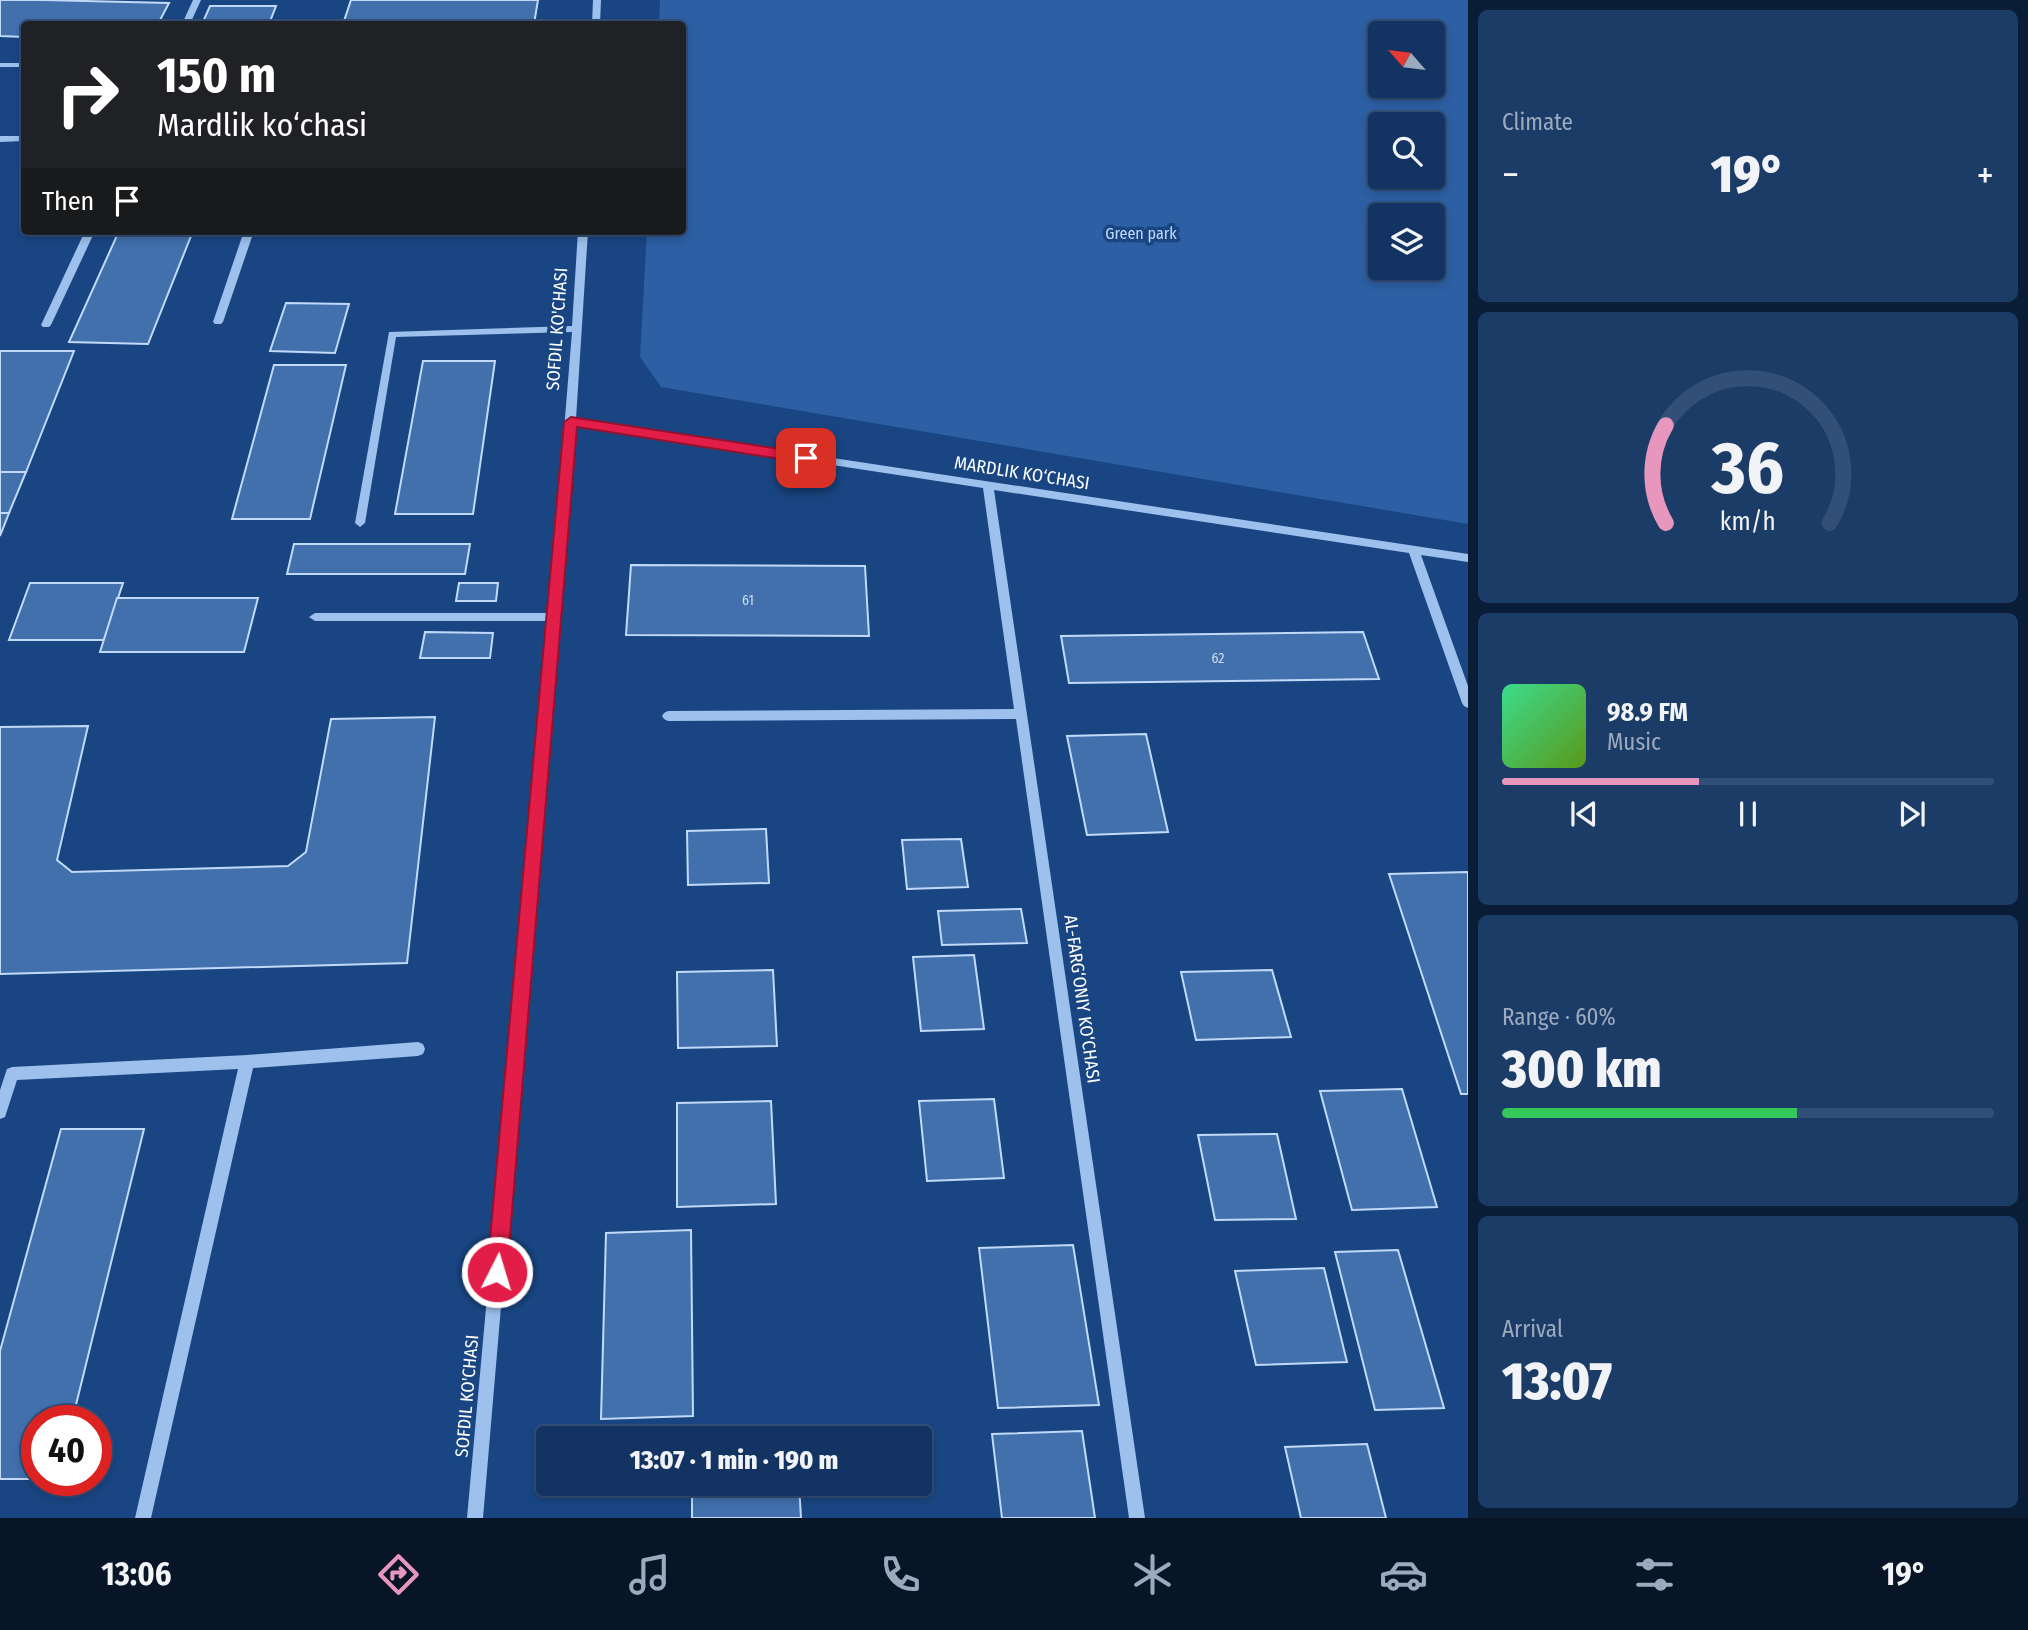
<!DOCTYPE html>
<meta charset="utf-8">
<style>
:root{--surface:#133462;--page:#1c3c68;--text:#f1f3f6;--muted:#9daabe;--line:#324f77;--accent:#e797bd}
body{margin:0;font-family:"Fira Sans Condensed",sans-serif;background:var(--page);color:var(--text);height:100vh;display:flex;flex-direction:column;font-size:26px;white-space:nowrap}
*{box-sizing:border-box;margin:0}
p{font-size:23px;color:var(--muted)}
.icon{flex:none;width:38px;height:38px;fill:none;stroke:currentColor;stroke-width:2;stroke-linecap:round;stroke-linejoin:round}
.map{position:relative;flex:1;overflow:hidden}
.drawer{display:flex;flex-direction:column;gap:10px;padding:10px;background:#0a1d36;width:560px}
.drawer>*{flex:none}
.hud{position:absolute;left:21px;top:21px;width:665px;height:214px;border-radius:7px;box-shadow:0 4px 10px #0003,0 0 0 2px var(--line);background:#202124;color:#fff;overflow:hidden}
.needle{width:46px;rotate:298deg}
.buttons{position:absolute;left:1368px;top:21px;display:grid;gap:14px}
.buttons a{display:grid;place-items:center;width:77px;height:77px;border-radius:7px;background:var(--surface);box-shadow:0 4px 10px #0003,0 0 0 2px var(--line);font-size:35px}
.speed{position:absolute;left:21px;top:1405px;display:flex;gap:14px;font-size:35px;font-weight:700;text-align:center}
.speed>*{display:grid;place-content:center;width:91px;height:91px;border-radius:50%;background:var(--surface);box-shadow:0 4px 10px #0003,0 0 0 2px var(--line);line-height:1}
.speed .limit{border:10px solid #d22;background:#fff;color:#111}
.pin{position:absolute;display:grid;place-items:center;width:60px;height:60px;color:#fff;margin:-30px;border-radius:14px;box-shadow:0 4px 10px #0006}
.me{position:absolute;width:77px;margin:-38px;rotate:5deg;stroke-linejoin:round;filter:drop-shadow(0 0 5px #0008)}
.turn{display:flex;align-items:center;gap:24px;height:147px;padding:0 21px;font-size:32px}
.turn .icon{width:91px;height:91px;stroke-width:2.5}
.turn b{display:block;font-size:49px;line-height:60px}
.then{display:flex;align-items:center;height:66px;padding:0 21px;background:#0003;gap:14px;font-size:26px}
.big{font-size:52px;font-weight:800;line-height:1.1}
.drawer .tile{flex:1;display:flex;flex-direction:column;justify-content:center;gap:10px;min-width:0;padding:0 24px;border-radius:10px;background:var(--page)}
.drawer .dial{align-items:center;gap:0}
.dial svg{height:182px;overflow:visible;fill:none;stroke:var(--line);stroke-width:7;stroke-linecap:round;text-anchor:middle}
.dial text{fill:var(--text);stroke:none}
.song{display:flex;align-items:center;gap:21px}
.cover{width:84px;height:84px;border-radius:10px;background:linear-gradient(135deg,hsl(150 70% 55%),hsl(90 70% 35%))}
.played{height:7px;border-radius:4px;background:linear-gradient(90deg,var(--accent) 40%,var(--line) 40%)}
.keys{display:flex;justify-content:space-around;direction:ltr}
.heat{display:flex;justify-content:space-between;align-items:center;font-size:38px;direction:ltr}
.charge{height:10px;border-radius:5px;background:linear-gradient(90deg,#34c759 60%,var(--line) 0)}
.trip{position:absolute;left:536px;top:1426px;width:396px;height:70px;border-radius:7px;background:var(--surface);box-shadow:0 4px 10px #0003,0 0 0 2px var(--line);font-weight:800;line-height:70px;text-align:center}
.menu{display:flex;height:112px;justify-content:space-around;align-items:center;background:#081527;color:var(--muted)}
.menu .icon{width:49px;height:49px}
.menu .on{color:var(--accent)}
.menu b{font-size:32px;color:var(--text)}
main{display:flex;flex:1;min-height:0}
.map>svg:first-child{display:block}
.green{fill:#2c5fa3;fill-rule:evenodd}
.building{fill:#4170ad;stroke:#c2daf9;stroke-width:2}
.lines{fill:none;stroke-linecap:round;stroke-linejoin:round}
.minor{fill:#9dc0ec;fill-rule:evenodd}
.route{fill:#e11d48;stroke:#92132f;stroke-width:2}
.labels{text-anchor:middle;stroke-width:7;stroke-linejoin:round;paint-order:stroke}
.number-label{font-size:14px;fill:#d0dbea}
.far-park-label{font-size:16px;fill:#c2daf9;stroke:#194683}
.street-label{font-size:18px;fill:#fff;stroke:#194683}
</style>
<main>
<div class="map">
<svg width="1468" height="1518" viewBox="0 0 1468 1518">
<rect width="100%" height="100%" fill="#194683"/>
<path class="green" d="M 660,0 L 1468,0 L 1468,524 L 661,387 L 640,357 L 647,231 L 682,231 L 682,24 L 659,24 ZM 1381,33 L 1433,33 L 1433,86 L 1381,86 ZM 1381,124 L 1433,124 L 1433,177 L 1381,177 ZM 1381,215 L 1433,215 L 1433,268 L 1381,268 Z"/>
<g class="building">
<path d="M 0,0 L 43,0 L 169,3 L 158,24 L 24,24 L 24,37 L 0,36 Z"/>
<path d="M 351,0 L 538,0 L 534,24 L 343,24 Z"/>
<path d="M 210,6 L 276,6 L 269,24 L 202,24 Z"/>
<path d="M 119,231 L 193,231 L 148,344 L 69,342 Z"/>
<path d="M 286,303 L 349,304 L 335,353 L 270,351 Z"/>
<path d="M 0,351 L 74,351 L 26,472 L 0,472 Z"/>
<path d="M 423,361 L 495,361 L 473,514 L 395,514 Z"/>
<path d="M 274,365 L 346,365 L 310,519 L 232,519 Z"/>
<path d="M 0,472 L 26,472 L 9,513 L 0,513 Z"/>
<path d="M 0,513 L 9,513 L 0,536 Z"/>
<path d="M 294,544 L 470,544 L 465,574 L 287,574 Z"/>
<path d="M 631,565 L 865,566 L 869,636 L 626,635 Z"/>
<path d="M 30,583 L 123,583 L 104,640 L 9,640 Z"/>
<path d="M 459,583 L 498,583 L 496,601 L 456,601 Z"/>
<path d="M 117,598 L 258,598 L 244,652 L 100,652 Z"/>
<path d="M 425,632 L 493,633 L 490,658 L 420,658 Z"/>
<path d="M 1363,632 L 1379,679 L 1069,683 L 1061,636 Z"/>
<path d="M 435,717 L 407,963 L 0,974 L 0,727 L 88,726 L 57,860 L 72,872 L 288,866 L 306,852 L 331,719 Z"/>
<path d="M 1146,734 L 1168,832 L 1087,835 L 1067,736 Z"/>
<path d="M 766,829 L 769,883 L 688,885 L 687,831 Z"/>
<path d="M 961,839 L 968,887 L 907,889 L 902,840 Z"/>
<path d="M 1468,872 L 1468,1094 L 1461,1094 L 1389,874 Z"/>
<path d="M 1021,909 L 1027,943 L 942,945 L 938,911 Z"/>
<path d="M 974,955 L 984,1029 L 921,1031 L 913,957 Z"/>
<path d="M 773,970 L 777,1046 L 678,1048 L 677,972 Z"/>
<path d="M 1272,970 L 1291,1037 L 1196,1040 L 1181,972 Z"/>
<path d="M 1402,1089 L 1437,1207 L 1352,1210 L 1320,1091 Z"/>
<path d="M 994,1099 L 1004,1178 L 927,1181 L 919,1101 Z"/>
<path d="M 771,1101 L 776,1204 L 677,1207 L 677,1103 Z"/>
<path d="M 61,1129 L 144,1129 L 72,1421 L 37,1421 L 37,1479 L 0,1479 L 0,1351 Z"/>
<path d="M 1277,1134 L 1296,1219 L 1215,1220 L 1198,1135 Z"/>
<path d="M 691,1230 L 693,1416 L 601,1419 L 606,1233 Z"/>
<path d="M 1073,1245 L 1099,1405 L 998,1408 L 979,1248 Z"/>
<path d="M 1398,1250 L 1444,1408 L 1375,1410 L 1335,1252 Z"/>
<path d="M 1324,1268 L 1347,1362 L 1256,1365 L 1235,1271 Z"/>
<path d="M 1082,1431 L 1095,1518 L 1002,1518 L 992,1434 Z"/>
<path d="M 1367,1444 L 1386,1518 L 1301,1518 L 1285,1447 Z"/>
<path d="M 692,1484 L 799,1484 L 801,1518 L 692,1518 Z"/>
</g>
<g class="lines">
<g class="minor">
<path d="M 193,0 L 201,0 L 190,24 L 182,24 Z"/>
<path d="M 593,0 L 601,0 L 600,24 L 592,24 Z"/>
<rect x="0" y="63" width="24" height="4"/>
<path d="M 0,136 L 24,136 L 24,141 L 0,142 Z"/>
<path d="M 85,231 L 95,231 L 51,325 L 49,327 L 43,327 L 41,325 Z"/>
<path d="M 244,231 L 254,231 L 223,322 L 221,324 L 215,324 L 213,322 Z"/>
<path d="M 578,231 L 588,231 L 576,419 L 1468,554 L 1468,562 L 1421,555 L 1468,686 L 1468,708 L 1464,706 L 1462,703 L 1409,553 L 994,490 L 1145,1518 L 1129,1518 L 1016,719 L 668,721 L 664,719 L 662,716 L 664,713 L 668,711 L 1014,709 L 983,488 L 576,426 L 483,1518 L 467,1518 L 548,621 L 315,621 L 309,617 L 315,613 L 549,613 L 572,332 L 396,337 L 365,523 L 360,527 L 355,523 L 389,332 L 572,326 Z"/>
<path d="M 418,1042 L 423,1044 L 425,1049 L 423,1054 L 418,1056 L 253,1068 L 151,1518 L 135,1518 L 238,1069 L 17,1080 L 5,1117 L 0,1119 L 0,1090 L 7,1069 L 12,1067 L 247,1055 Z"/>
</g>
</g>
<path class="route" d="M 571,417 L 806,453 L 812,458 L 806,463 L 577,427 L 507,1272 L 504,1279 L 497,1282 L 490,1279 L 487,1272 L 564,422 Z"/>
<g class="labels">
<g class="number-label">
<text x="748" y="605">61</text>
<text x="1218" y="663">62</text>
</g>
<g class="far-park-label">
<text x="1141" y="239">Green park</text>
</g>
<g class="street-label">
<text transform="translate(557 329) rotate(-86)" y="6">SOFDIL KO'CHASI</text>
<text transform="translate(1022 473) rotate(9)" y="6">MARDLIK KO‘CHASI</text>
<text transform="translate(1082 999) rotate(82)" y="6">AL-FARG‘ONIY KO‘CHASI</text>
<text transform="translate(467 1396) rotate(-85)" y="6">SOFDIL KO'CHASI</text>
</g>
</g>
</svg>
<div class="buttons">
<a><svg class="needle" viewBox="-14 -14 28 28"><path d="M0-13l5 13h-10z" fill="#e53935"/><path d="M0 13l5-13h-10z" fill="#9daabe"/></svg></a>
<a><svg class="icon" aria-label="search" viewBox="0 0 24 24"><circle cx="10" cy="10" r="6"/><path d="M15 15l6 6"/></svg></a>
<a><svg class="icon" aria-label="layers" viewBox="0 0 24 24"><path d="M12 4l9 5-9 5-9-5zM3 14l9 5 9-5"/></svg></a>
</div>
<div class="speed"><div class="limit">40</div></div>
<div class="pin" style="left:806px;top:458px;background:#d93025"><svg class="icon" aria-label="arrive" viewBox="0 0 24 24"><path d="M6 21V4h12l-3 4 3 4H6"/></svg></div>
<svg class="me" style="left:497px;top:1272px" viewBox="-20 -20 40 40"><circle r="17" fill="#e11d48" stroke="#fff" stroke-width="3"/><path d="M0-11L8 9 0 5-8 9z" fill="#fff"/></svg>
<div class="trip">13:07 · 1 min · 190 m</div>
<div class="hud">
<div class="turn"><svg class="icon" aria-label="right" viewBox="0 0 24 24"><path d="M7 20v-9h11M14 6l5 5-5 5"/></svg><div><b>150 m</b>Mardlik ko‘chasi</div></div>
<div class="then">Then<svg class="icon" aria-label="arrive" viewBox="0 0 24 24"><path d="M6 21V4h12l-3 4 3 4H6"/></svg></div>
</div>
</div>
<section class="drawer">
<div class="tile"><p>Climate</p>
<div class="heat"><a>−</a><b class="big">19°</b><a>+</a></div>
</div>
<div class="tile dial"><svg viewBox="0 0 100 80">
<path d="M14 69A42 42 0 1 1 86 69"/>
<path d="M14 69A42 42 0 0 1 14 26" stroke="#e797bd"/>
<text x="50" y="56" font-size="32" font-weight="700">36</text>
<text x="50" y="72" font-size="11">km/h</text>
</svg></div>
<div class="tile">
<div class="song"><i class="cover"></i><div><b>98.9 FM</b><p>Music</p></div></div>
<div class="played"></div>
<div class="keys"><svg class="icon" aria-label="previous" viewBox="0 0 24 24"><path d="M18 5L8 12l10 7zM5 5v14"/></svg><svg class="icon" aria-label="pause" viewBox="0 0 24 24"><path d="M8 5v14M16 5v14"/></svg><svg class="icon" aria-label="next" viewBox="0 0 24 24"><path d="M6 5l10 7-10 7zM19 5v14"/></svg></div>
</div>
<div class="tile"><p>Range · 60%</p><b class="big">300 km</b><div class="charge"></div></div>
<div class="tile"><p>Arrival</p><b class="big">13:07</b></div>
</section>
</main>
<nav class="menu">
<b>13:06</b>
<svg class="icon on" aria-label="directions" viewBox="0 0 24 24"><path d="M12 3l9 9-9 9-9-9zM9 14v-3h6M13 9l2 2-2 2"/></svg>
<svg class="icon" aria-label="music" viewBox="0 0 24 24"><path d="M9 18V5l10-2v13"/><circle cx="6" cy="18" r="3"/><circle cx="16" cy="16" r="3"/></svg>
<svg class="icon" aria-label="phone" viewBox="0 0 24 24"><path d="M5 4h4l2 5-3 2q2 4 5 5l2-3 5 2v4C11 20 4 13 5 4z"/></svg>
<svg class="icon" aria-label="climate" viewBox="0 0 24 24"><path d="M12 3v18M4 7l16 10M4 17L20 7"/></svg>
<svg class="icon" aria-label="car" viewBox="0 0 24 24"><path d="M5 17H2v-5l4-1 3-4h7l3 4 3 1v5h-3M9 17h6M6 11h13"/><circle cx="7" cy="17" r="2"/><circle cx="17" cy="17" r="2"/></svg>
<svg class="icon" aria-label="filters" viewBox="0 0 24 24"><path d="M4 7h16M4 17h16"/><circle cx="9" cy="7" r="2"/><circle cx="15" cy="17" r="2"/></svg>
<b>19°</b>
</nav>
